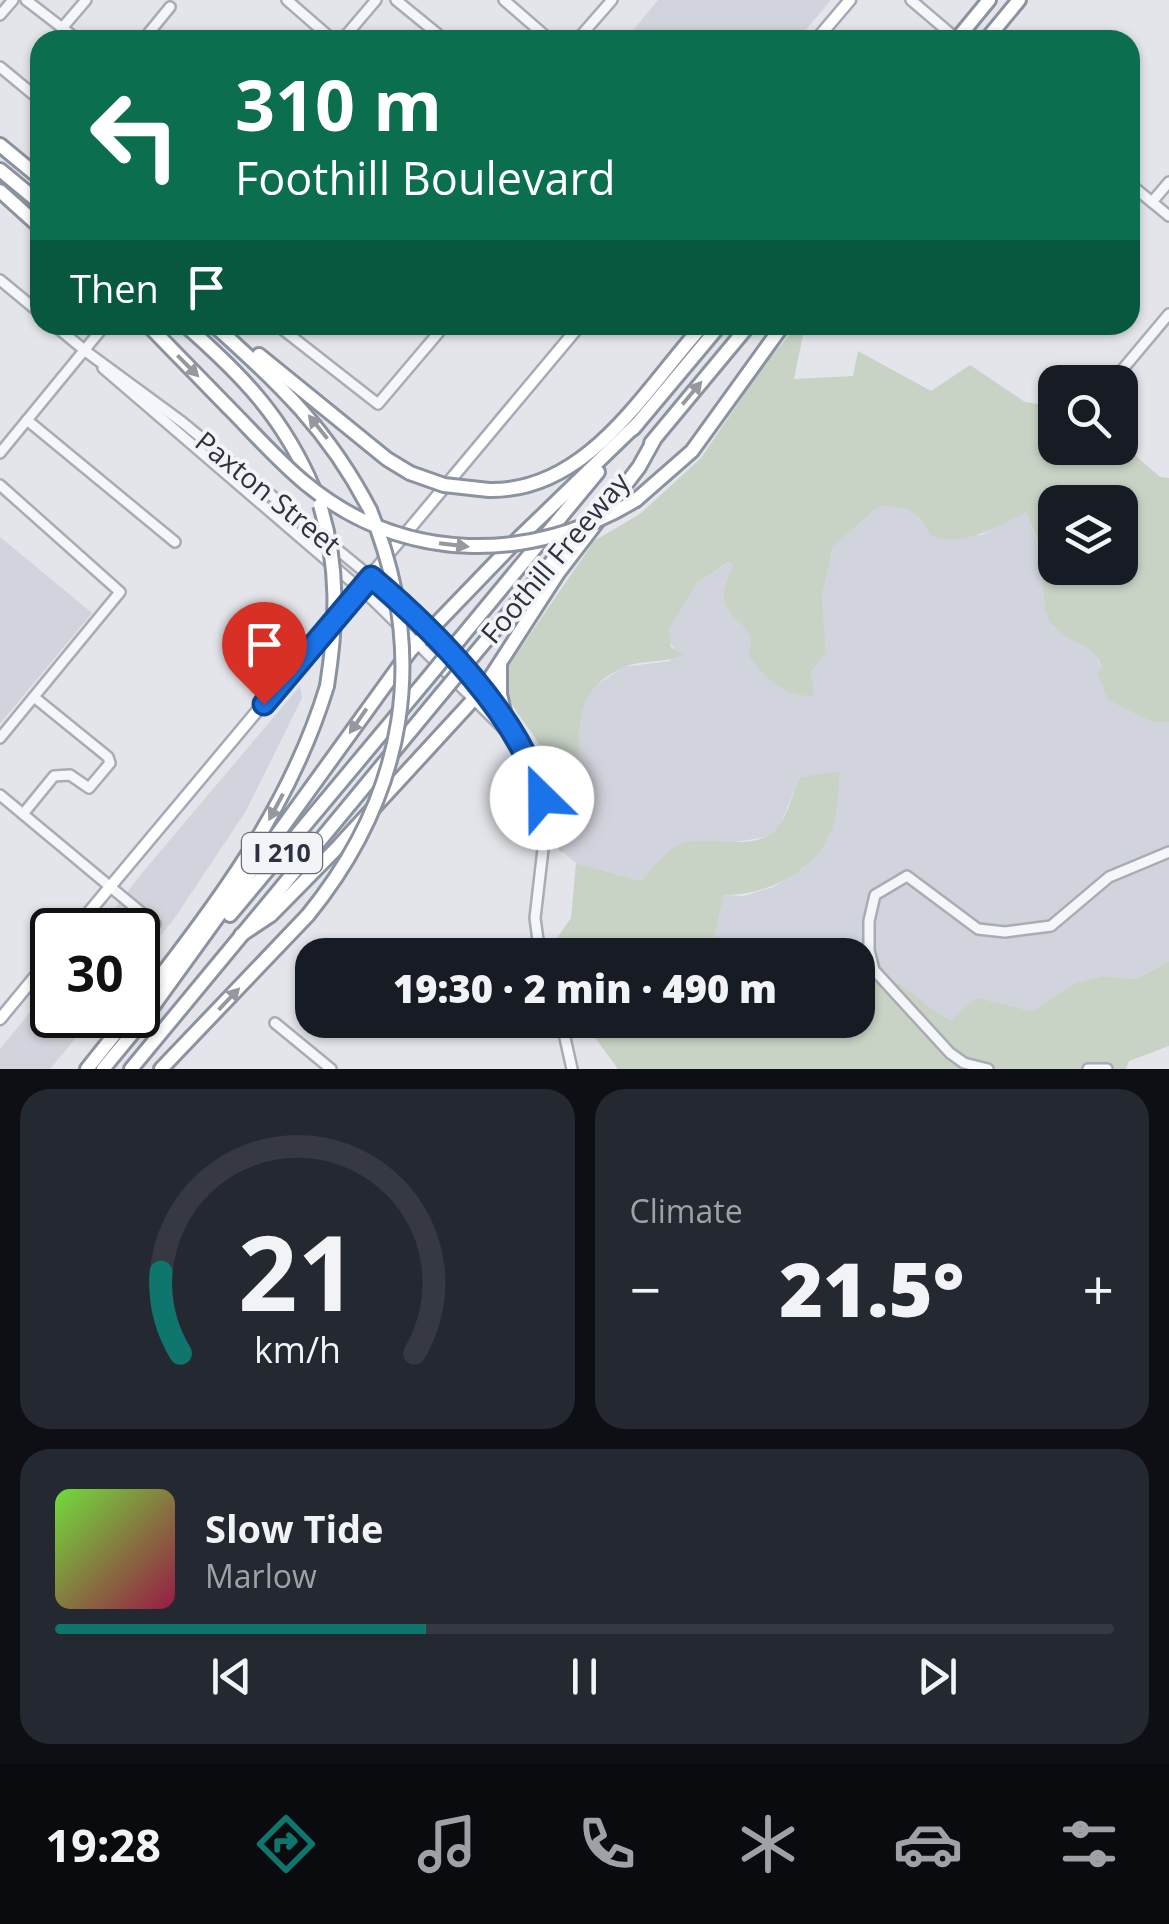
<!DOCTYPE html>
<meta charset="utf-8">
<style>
:root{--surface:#171b24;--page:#242831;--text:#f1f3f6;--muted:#9ea1a6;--line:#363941;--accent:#0f766e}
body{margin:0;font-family:"Open Sans",sans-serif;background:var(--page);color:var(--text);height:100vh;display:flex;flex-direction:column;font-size:38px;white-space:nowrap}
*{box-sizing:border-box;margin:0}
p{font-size:32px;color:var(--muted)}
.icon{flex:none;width:55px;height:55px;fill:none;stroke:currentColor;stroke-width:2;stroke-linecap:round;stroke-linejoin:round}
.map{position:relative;height:1069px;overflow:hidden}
.panel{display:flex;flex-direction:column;gap:20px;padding:20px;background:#0d0f14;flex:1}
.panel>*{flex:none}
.guide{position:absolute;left:30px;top:30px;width:1110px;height:305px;border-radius:30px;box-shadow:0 2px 8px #0004;background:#0b6e4f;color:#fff;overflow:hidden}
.tools{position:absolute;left:1038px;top:365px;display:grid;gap:20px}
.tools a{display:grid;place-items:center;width:100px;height:100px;border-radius:20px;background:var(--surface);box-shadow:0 2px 8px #0004;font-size:50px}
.speed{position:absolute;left:30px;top:908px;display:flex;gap:20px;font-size:50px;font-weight:700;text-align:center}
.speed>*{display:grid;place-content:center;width:130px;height:130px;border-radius:50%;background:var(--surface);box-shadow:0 2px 8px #0004;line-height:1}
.speed .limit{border:5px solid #111;border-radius:15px;background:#fff;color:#111}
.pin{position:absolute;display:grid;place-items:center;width:85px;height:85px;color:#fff;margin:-102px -42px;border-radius:50% 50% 50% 0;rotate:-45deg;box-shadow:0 0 10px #0007}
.pin .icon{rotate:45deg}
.me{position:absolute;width:110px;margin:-55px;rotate:337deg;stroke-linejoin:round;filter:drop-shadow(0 0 8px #0008)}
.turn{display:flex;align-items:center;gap:35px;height:210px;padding:0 40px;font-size:45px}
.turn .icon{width:130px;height:130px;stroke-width:2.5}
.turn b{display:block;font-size:70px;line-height:85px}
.then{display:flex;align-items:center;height:95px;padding:0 40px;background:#0003;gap:20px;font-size:38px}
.big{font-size:75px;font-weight:800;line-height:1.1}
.panel .tile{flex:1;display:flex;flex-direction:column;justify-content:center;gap:15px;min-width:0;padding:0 35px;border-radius:30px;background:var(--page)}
.panel .dial{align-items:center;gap:0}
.dial svg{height:260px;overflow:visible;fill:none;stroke:var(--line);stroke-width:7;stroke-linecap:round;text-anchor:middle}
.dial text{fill:var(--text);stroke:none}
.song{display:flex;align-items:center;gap:30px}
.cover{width:120px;height:120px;border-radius:15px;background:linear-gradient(135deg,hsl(100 70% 55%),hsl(340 70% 35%))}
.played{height:10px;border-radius:5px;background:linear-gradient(90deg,var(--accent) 35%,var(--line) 35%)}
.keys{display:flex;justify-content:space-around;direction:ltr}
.heat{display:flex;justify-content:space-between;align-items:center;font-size:55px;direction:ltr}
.panel .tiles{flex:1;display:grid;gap:20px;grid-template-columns:1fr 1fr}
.tile:last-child{grid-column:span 2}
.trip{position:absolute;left:295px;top:938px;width:580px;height:100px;border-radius:30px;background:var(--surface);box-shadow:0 2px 8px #0004;font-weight:800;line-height:100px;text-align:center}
.menu{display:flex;height:160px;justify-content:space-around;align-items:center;background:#090b0e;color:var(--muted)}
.menu .icon{width:70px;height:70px}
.menu .on{color:var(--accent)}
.menu b{font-size:45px;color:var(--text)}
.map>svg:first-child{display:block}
.built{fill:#d1d4dc}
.green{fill:#c8d3c5;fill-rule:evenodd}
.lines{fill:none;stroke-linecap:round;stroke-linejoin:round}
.minor-casing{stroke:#a8acb4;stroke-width:14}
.major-casing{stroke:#a3a9b5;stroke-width:15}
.highway-casing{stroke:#8b92a0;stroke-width:18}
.minor{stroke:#f5f6f9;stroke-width:9}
.major{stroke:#fff;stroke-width:10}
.highway{stroke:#fff;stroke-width:12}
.highway-bridge-casing{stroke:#8b92a0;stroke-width:18;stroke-linecap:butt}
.highway-bridge{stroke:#fff;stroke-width:12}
.oneway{fill:#9698a0}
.route-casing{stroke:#114b97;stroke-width:25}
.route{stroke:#1a73e8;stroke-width:18}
.labels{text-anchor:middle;stroke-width:8;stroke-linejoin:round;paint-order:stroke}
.shield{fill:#f3f4f7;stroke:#686c78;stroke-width:2.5}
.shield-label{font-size:25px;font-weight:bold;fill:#2c3241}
.street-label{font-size:28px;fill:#2c3241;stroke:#f3f4f7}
</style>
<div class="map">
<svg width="1169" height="1069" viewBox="0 0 1169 1069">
<rect width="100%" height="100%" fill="#e3e5ea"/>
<g class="built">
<path d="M 658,0 L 831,0 L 797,40 L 625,40 Z"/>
<path d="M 884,506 L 907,509 L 920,518 L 931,536 L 982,535 L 1026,511 L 1040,549 L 1053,627 L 1095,653 L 1102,669 L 1152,722 L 1169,722 L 1169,961 L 1136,979 L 1103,976 L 1075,983 L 1032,1011 L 976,997 L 953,1020 L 939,1014 L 899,983 L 862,974 L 858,980 L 858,955 L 710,955 L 724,895 L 744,896 L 773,887 L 804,868 L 829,837 L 840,772 L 800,777 L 779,827 L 767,837 L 669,852 L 641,881 L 576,863 L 563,852 L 578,776 L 578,728 L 585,700 L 594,687 L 623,667 L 670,661 L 675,650 L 669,640 L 669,630 L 697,583 L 730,562 L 733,565 L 725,585 L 727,609 L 749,630 L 751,648 L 811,672 L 826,653 L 822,595 L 833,547 L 874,510 Z"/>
<path d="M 0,537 L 92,613 L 0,724 Z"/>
<path d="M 300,686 L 302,698 L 246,811 L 174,919 L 138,963 L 138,930 L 98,930 L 142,873 Z"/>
<path d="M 52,985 L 52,1015 L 95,1015 L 50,1069 L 0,1069 L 0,1049 Z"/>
</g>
<g class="green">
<path d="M 798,325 L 805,325 L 794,379 L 853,376 L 858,351 L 931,391 L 970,365 L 1025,402 L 1055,407 L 1055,448 L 1120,448 L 1120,442 L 1160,477 L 1169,478 L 1169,722 L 1152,722 L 1108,700 L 1097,673 L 1102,669 C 1098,645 1070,644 1055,628 C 1038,611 1046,572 1040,550 C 1037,537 1031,524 1026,512 C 997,527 965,547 931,536 L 920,518 L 907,509 L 884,506 L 874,510 L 833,547 L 822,595 L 826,653 L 811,672 L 814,696 C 782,697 767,679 748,655 C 760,623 726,623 724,598 C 723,586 729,576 733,565 L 729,562 L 697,583 L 669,630 L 671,647 L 683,655 C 663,664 641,659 622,668 C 570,693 582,728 578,775 C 576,801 568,827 563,852 L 559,851 C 560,817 556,789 545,757 C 534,724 494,702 509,665 L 594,541 L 640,514 L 701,458 L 763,366 ZM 1055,502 L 1120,502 L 1120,568 L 1055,568 Z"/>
<path d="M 840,771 C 838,790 838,817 830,834 C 812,874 765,895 724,895 L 710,955 L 558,955 L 555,941 L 571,918 L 576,863 L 641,881 C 653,869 665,850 681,844 C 708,833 757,855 778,827 C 788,814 793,792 800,777 Z"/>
<path d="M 1169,961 L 1169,1046 L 1129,1061 L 1126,1069 L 618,1069 L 596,1039 L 588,1020 L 858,1020 L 858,980 L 862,974 L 899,983 L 939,1014 L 952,1020 L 976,997 L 1032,1011 L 1075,983 L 1103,976 L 1136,979 Z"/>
</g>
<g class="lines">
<g class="minor-casing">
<g id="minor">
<path d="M 26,0 L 78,40"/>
<path d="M 287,0 L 333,40"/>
<path d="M 396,0 L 445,40"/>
<path d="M 504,0 L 550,40"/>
<path d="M 911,0 L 958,40"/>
<path d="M 0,15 L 13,0"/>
<path d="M 63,27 L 86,0"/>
<path d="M 143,40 L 170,7"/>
<path d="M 342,40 L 376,0"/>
<path d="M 577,40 L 612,0"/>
<path d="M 0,67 L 40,100"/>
<path d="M 1130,184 L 1169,216"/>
<path d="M 1152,202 L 1169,182"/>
<path d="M 0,280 L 40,313"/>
<path d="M 54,325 L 88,353"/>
<path d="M 277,325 L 378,404 L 445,325"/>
<path d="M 84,350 L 182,422 L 383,587 L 483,689 L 531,767 L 542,798 L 545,832 L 535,918 L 540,955"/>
<path d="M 103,368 L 373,600 L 507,732"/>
<path d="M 1112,382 L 1169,314"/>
<path d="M 27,420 L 175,542"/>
<path d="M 0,453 L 105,325"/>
<path d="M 0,485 L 120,592 L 0,738"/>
<path d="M 0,795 L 155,924"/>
<path d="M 23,814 L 54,776 L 70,775 L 89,788 L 110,763 L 108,757 L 34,697"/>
<path d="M 561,1020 L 572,1069"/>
<path d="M 275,1023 L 331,1069"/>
<path d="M 988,1069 L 964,1063 L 950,1053 L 874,970 L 869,950 L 869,921 L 875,895 L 907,876 L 978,929 L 1005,932 L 1051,926 L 1109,877 L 1169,852"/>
<path d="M 1088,1069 L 1107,1069"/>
</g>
</g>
<g class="major-casing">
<g id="major">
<path d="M 816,40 L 850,0"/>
<path d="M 74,930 L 580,325"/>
<path d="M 0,1019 L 52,956"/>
</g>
</g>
<g class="highway-casing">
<g id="highway">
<path d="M 966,28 L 989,0"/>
<path d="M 986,40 L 1019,0"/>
<path d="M 0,145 L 40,178"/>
<path d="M 0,170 L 40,203"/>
<path d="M 0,191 L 40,227"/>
<path d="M 148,325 L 228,407"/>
<path d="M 185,325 C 243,376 284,418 314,490"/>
<path d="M 214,325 C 280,385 328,429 370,510"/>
<path d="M 259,355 L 387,459 L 410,473"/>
<path d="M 633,429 L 720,325"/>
<path d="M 651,443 L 749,325"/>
<path d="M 489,490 C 588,492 644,390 703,325"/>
<path d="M 636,500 L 692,451 L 783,325"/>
<path d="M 459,640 L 598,472"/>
<path d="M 473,656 L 580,528"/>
<path d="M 500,664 L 500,694 L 507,724"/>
<path d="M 230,915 L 427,679"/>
<path d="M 241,935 L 271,915 L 335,850 L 483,689 L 558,573 L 639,467 L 654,440"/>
<path d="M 138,1005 C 216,906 290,808 327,686"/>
<path d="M 138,1027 L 410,651 L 519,538 L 637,424"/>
<path d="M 87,1069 L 130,1015"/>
<path d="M 103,1069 L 141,1023"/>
<path d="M 131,1069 L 442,693"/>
<path d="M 161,1069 L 308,915"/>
</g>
</g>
<use href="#minor" class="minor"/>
<use href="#major" class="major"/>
<use href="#highway" class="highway"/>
<g class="highway-bridge-casing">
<g id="highway-bridge">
<path d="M 956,40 L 966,28"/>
<path d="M 228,407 C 253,432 277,460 305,483 C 403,564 531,564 636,500"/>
<path d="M 410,473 L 444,485 L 489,490"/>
<path d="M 320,505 C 339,566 337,622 327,686"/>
<path d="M 427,679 L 459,640"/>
<path d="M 442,693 L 473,656"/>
<path d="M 308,915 C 407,793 429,655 370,510"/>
</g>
</g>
<use href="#highway-bridge" class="highway-bridge"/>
</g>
<defs><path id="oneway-solid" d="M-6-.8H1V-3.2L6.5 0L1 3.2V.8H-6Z" transform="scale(2.5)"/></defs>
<g class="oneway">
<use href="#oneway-solid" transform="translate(188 366) rotate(45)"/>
<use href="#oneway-solid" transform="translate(692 393) rotate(-50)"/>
<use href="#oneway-solid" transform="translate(318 427) rotate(-129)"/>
<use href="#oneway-solid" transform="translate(454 545) rotate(7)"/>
<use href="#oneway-solid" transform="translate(358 721) rotate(125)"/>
<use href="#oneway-solid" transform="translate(276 807) rotate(118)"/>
<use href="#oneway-solid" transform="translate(229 999) rotate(-46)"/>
</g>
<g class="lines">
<g class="route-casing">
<path id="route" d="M 264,704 L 371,577 C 434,630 521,717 542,798"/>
</g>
<use href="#route" class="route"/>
</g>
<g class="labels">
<rect class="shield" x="242" y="833" width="80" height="40" rx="8"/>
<g class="shield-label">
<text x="282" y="862">I 210</text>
</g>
<g class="street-label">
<text transform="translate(268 493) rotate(39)" y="10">Paxton Street</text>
<text transform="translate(555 558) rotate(-50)" y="10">Foothill Freeway</text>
</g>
</g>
</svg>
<div class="tools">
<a><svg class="icon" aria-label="search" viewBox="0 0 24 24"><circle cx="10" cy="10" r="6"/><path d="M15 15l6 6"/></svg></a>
<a><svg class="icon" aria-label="layers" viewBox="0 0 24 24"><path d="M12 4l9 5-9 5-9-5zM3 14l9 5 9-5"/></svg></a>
</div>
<div class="speed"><div class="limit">30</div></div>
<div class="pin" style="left:264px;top:704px;background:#d93025"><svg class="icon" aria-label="arrive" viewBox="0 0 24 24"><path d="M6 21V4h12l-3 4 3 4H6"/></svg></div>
<svg class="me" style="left:542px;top:798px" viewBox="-20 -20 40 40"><circle r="19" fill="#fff"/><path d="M0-13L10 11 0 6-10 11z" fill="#1a73e8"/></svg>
<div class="trip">19:30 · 2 min · 490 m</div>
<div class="guide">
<div class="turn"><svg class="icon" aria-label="left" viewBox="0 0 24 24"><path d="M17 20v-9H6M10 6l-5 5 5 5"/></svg><div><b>310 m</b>Foothill Boulevard</div></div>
<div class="then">Then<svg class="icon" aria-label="arrive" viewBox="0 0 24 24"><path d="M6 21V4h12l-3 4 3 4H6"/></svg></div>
</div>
</div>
<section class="panel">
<div class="tiles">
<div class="tile dial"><svg viewBox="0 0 100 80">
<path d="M14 69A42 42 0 1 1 86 69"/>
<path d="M14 69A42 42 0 0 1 8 44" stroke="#0f766e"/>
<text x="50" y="56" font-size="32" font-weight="700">21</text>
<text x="50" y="72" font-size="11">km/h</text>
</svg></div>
<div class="tile"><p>Climate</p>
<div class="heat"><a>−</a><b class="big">21.5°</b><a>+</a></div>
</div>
<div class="tile">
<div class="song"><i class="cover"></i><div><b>Slow Tide</b><p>Marlow</p></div></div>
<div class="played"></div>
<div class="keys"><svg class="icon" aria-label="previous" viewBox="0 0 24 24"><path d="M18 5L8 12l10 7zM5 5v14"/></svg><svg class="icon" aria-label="pause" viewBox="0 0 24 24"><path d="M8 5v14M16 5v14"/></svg><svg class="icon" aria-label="next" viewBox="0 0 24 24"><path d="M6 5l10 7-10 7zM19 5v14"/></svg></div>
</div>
</div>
</section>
<nav class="menu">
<b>19:28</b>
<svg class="icon on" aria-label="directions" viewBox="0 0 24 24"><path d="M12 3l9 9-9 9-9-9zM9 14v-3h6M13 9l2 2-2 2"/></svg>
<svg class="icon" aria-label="music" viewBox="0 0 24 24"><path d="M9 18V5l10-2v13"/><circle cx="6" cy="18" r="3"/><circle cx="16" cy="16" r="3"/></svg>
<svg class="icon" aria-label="phone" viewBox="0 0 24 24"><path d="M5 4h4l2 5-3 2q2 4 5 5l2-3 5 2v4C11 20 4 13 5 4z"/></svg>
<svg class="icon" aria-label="climate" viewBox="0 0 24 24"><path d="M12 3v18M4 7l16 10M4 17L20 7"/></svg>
<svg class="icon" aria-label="car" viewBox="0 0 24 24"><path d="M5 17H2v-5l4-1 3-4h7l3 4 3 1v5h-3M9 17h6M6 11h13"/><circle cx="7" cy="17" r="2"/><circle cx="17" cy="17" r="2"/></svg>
<svg class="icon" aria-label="filters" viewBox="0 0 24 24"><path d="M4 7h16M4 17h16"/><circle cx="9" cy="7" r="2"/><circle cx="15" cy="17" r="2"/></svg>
</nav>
